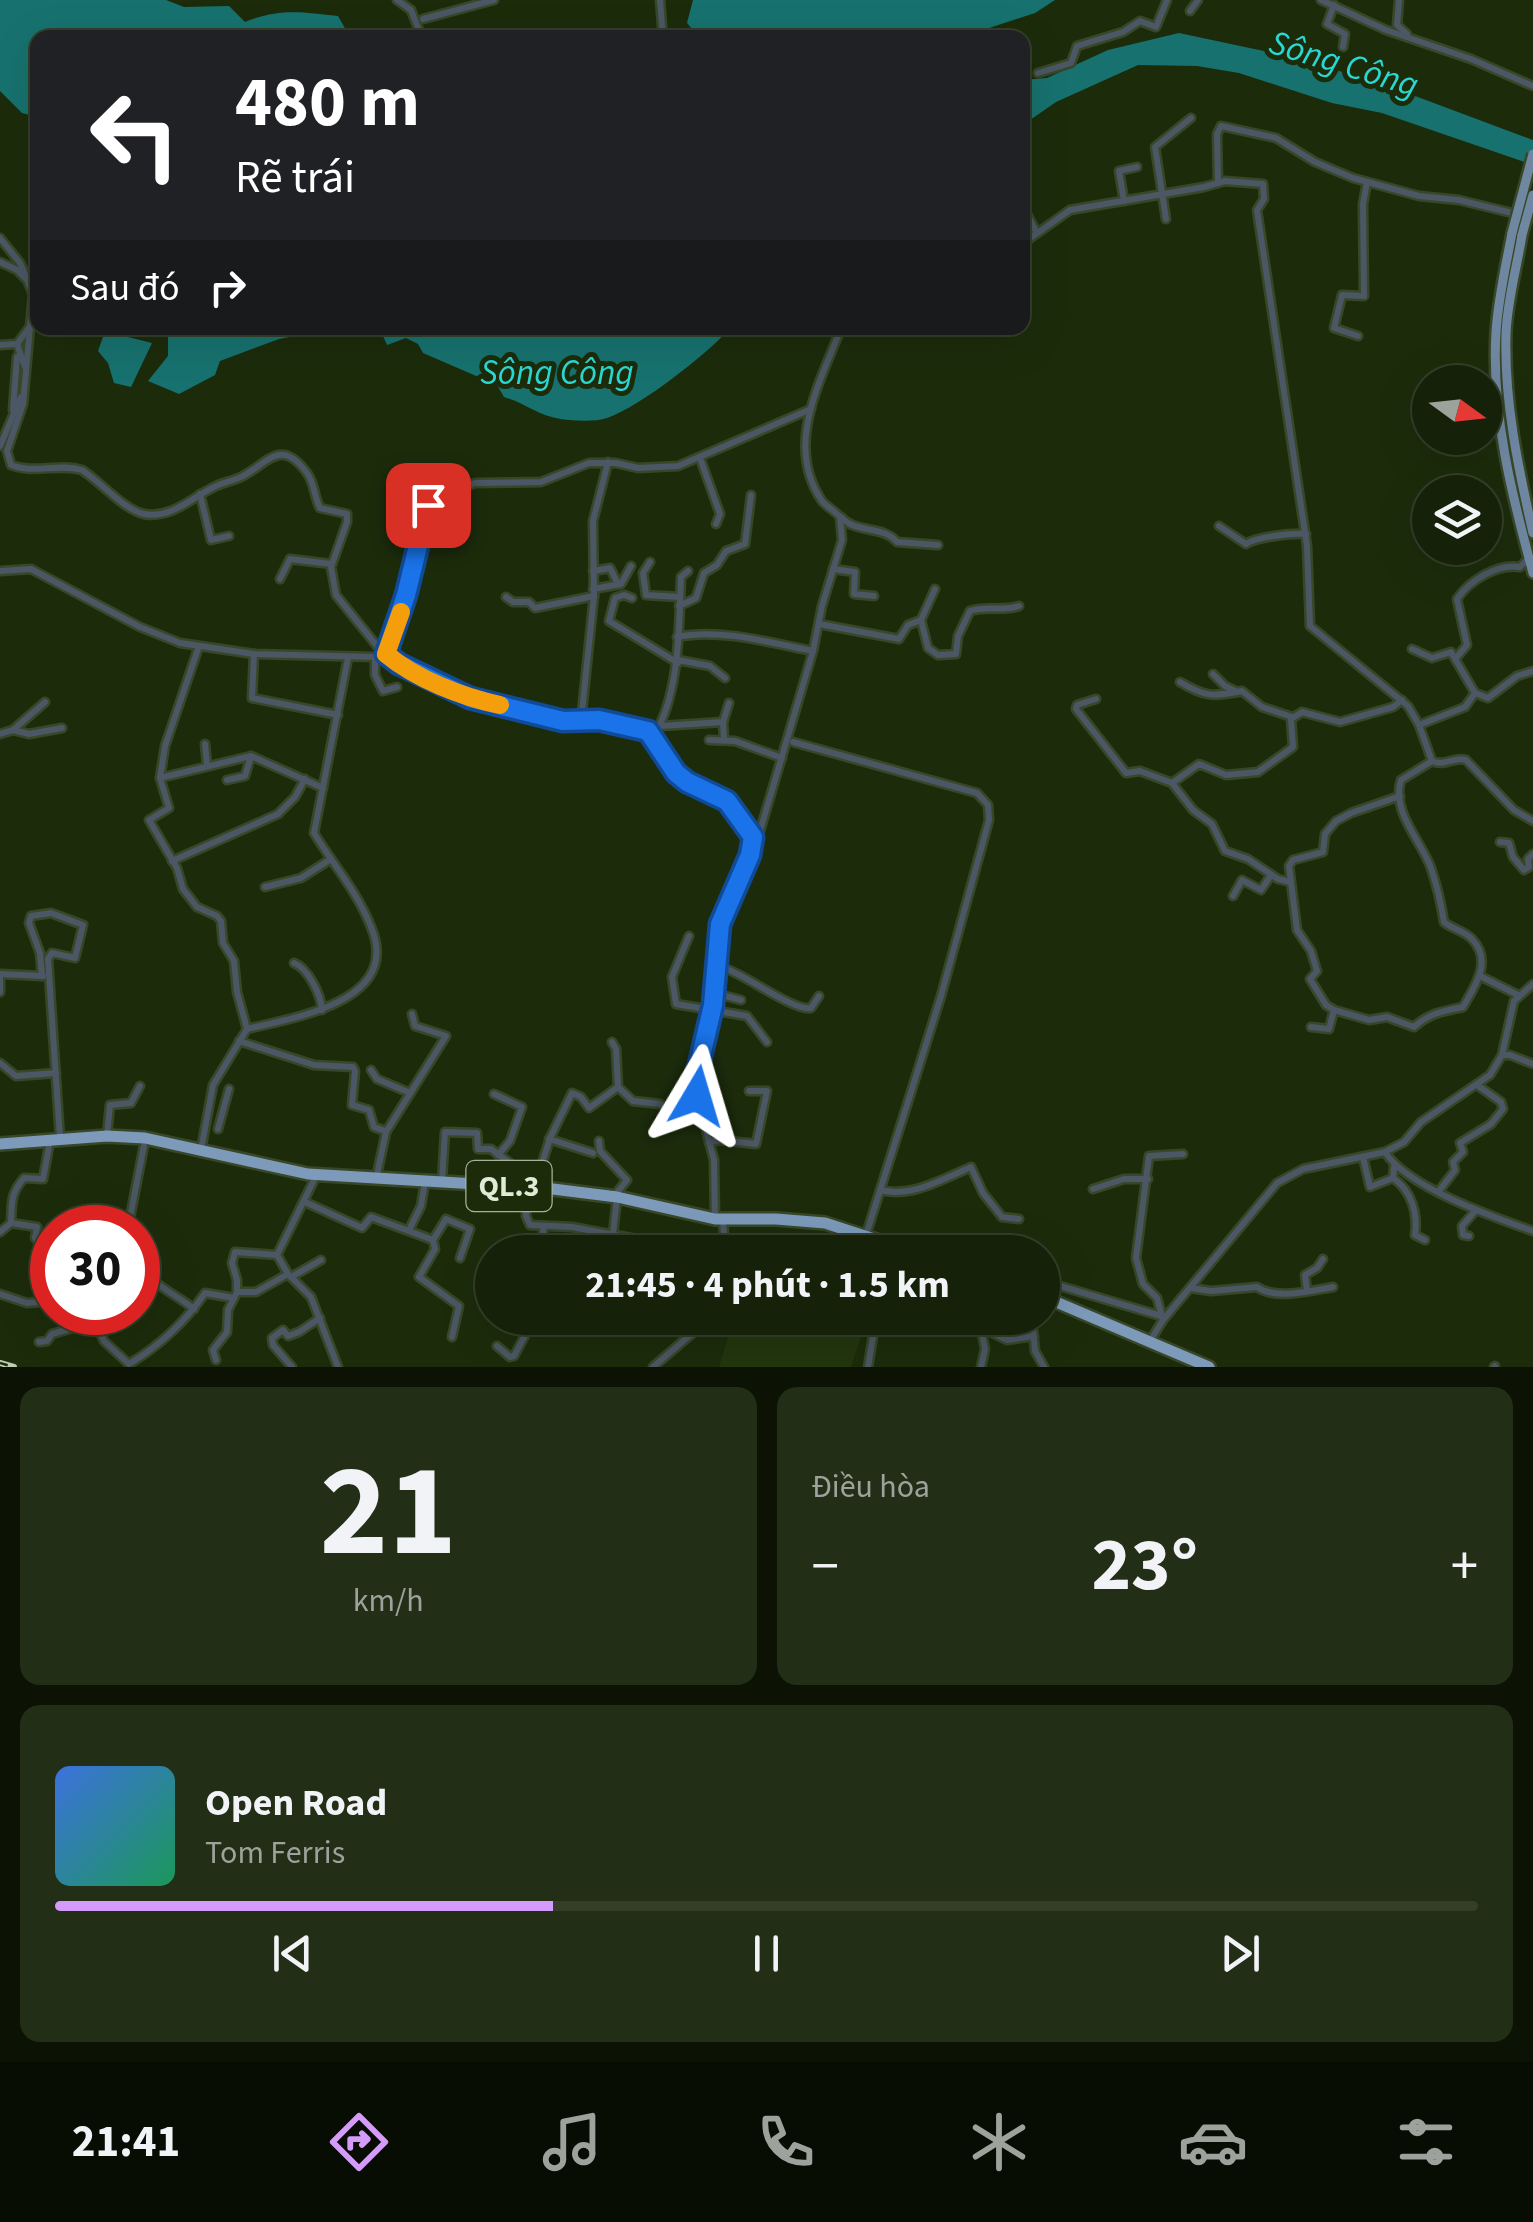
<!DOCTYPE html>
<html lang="vi">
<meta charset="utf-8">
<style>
:root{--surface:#152108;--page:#222e16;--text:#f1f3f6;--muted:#9da39c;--line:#343e29;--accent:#d59bfa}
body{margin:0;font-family:"Source Sans 3",sans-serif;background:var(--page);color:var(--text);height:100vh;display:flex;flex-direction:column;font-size:38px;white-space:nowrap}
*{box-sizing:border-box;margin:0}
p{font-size:32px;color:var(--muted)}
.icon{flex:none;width:55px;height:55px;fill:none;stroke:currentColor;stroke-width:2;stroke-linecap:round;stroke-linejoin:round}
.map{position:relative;height:1367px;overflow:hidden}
.sheet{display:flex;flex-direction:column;gap:20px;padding:20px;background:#0c1204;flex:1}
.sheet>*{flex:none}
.top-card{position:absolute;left:30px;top:30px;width:1000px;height:305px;border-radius:20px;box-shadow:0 10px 40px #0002,0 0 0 2px var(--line);background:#202124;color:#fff;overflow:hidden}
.needle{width:65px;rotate:105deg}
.fabs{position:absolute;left:1412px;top:365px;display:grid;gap:20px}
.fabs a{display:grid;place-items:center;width:90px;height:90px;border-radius:50%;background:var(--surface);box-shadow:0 10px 40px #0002,0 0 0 2px var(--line);font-size:50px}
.speed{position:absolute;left:30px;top:1205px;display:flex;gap:20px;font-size:50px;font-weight:700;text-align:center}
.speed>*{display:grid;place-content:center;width:130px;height:130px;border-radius:50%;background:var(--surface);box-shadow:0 10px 40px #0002,0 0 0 2px var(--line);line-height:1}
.speed .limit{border:15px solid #d22;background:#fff;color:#111}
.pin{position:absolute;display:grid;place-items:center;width:85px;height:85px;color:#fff;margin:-42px;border-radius:20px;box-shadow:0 5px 15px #0006}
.me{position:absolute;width:110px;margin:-55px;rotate:7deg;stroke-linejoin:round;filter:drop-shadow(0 0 8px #0008)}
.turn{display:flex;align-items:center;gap:35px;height:210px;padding:0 40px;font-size:45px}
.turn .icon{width:130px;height:130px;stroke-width:2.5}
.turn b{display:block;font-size:70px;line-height:85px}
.then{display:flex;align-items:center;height:95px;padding:0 40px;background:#0003;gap:20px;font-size:38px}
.big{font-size:75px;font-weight:700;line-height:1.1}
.sheet .tile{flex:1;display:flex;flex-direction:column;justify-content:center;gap:15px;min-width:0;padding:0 35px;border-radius:20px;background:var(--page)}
.sheet .dial{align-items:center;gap:0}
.dial b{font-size:130px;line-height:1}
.song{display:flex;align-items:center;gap:30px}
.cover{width:120px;height:120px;border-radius:15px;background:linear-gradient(135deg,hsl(220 70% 55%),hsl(150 70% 35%))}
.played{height:10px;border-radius:5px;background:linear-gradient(90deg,var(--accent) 35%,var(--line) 35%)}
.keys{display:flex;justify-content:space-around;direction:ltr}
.heat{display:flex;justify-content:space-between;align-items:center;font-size:55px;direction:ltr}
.sheet .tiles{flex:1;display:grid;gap:20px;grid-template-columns:1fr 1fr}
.tile:last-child{grid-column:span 2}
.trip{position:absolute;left:475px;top:1235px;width:585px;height:100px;border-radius:50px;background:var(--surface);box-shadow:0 10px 40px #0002,0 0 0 2px var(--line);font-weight:700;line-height:100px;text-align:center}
.tab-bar{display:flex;height:160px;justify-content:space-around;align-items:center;background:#080d03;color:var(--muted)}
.tab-bar .icon{width:70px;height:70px}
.tab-bar .current{color:var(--accent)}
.tab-bar b{font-size:45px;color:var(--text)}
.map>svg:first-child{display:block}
.built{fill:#23360e}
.water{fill:#17726f}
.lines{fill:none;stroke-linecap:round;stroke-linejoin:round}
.minor-casing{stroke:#374728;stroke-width:11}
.major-casing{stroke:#374728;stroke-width:14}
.highway-casing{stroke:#374728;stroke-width:16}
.minor{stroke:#4b5764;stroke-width:6}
.major{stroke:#6f87a1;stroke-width:9}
.highway{stroke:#7d9aba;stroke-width:11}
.rail-casing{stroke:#c0ccb6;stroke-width:6}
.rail{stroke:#1c2c0b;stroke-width:2.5;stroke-dasharray:8;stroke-linecap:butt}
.major-bridge-casing{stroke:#374728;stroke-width:14;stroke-linecap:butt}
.major-bridge{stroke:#6f87a1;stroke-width:9}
.route-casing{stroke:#114b97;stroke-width:25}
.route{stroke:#1a73e8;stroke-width:18}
.slow{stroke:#f59e0b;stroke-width:18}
.labels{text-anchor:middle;stroke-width:10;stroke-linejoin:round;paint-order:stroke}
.shield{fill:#1c2c0b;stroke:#a5b29a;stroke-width:2.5}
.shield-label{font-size:30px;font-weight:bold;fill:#e0ebd7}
.water-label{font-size:35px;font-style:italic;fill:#2ad8d3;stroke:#1c2c0b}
</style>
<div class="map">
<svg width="1533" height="1367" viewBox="0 0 1533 1367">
<rect width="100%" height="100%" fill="#1c2c0b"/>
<g class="built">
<path d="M 812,1234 L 871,1252 L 806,1252 Z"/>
<path d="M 734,1318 L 867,1318 L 851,1367 L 719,1367 Z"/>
</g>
<g class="water">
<path d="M 0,0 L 166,0 L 184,7 L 229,6 L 245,22 C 279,8 302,12 338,16 L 350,37 L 38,38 L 37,117 L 22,113 L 0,91 Z"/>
<path d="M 693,0 L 1055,0 L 1035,13 L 974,33 L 972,38 L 699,37 L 687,23 Z"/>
<path d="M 1179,33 L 1278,54 L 1375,81 L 1533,140 L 1533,165 L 1382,113 L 1332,103 L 1239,73 L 1197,66 L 1138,65 L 1056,102 L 1033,118 L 1023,121 L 1023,80 L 1047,78 L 1108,50 Z"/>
<path d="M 96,328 L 121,328 L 120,335 L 152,343 L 131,387 L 114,383 L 108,363 L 98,351 L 103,337 Z"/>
<path d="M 151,328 L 337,328 L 279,339 L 220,361 L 215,375 L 179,394 L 148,381 L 168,356 L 168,333 Z"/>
<path d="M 343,328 L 584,328 L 592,333 L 597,328 L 731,328 C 705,355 643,405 607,418 C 595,422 574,421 561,419 C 539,416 525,403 504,397 L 497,385 L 423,353 L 418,344 L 406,338 L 387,345 L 383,336 L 375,333 L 356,337 Z"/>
</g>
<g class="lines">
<g class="minor-casing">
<g id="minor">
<path d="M 397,0 L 411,10 L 422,38"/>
<path d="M 660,0 L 663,38"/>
<path d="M 1321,0 L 1386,30 L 1471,59 L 1533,86"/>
<path d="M 1399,0 L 1397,25 L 1407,34"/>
<path d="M 1334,5 L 1327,24 L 1345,34 L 1343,47"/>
<path d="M 1190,11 L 1198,0"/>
<path d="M 423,19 L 494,0"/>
<path d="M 1038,73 L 1071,63 L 1077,46 L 1123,32 L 1140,21 L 1156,27 L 1167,0"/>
<path d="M 1218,183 L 1217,134 L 1221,126 L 1276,138 L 1315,162 L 1353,178 L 1419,196 L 1459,200 L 1533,218"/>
<path d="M 1124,201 L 1119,171 L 1137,167"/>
<path d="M 1022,205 L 1037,233"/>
<path d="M 1166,219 L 1155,147 L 1191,118"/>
<path d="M 0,238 L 20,263 L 33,294 L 23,404 L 7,451 L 11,465 C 33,474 59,463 82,470 C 101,482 124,510 144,514 C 171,519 191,498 214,487 C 223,482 234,481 243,476 C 268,463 281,437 307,473 C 315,484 314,497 320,508 L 347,514 L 347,522 L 331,567 L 336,595 L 377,646 L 399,664 L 470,698 L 563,721 L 599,720 L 647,731 L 676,773 L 731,806 L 753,837 L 752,850 L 722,915 L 712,1012 L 698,1069 L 696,1092 L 714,1160 L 715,1218"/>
<path d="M 1022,244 L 1070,210 L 1204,187 L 1225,181 L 1263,184 L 1264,199 L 1257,210 L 1307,546 L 1310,626 L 1408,706 L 1419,725 L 1432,761 C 1445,767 1454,756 1466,760 L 1514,810 L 1533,821"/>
<path d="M 0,262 L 17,270 L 26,279"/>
<path d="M 1358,336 L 1334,328 L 1342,295 L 1364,296 L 1363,204 L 1367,182"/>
<path d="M 17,344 L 25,367"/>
<path d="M 17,344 L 31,325"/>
<path d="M 0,345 L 17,344"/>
<path d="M 13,410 L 17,357"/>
<path d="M 0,446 L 21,397"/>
<path d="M 700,458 L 720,514 L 716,524"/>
<path d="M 200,494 L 211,540 L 229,536"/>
<path d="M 841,517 C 856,534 883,525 897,542 L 938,545"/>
<path d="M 1219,526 L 1246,544 C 1256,537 1291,533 1306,534"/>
<path d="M 650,562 L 643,573 L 646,595 L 680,597"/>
<path d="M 833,569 L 855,572 L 854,594 L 874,596"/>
<path d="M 0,571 L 31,569 L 140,627 L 180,643 L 254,654 L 375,657 L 387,654 L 390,647 L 430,503 L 475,483 L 541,482 L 589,463 L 616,463 L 638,468 L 678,466 L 811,409"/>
<path d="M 593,571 L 610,568 L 618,584"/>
<path d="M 280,579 L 290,559 L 331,564"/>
<path d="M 593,589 L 621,584 L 631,566"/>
<path d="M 935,589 L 921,620 L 928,648 L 938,655 L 956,654 L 958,636 L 970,611 C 987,605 1002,612 1019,606"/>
<path d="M 506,597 L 513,602 L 529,602 L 535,608 L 594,596"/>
<path d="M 632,598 L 624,595 L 615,598 L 609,621 L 678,663"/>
<path d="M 679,606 L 696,598 L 704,573 L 717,565 L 726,551 L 745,544 L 751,495"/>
<path d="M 819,624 L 899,639 L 908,625 L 921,620"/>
<path d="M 677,637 C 720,628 771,643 813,651"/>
<path d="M 199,646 L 165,746 L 160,778 L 169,808 L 149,820 L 177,868 L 183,889 L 197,907 L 217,916 L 221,921 L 223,943 L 234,961 L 237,992 L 247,1029"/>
<path d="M 1412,649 L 1432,658 L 1451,652 L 1475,693 L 1488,698 L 1517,676 L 1533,671"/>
<path d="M 254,654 L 252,698 L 338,715"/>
<path d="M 375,657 L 375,675 L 383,691 L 397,687"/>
<path d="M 1456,658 L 1467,645 L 1457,599 C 1469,581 1497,563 1520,567 L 1527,560"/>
<path d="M 678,660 L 710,666 L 725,678"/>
<path d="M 1213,674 L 1225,686 L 1235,691"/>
<path d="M 1180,682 C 1205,697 1213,697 1242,691 L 1262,707 L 1292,717"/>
<path d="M 1096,699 L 1077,705 L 1076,709 L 1126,773 L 1140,771 L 1172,783 L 1199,764 L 1226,775 L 1258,772 L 1293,747 L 1291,719 L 1302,712 L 1340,722 L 1393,707 L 1402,700"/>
<path d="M 581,721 L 594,596 L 593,521 L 608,462"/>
<path d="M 1419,725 L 1465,707 L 1475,693"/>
<path d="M 660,726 L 723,722"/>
<path d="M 13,730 L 45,702"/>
<path d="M 0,734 L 13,730 L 29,734 L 62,728"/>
<path d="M 653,737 C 680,696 679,625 681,577 L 688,571"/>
<path d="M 724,739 L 723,722 L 729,703"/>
<path d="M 709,740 L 735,741 L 782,758"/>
<path d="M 793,742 L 977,793 L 988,805 L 989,820 L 941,996 L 907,1105"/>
<path d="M 205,744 L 207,765"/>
<path d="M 160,778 L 251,756 L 323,788"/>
<path d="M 227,780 L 245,776 L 251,756"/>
<path d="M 1172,783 L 1193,810 L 1212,824 L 1225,851 L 1248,859 L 1278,879 L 1290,882"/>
<path d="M 1400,796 L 1351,813 L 1336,821 L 1325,834 L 1323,852 L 1293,860 L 1289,866 L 1297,930 L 1311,951 L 1317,971 L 1310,979 L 1326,1005 L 1334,1010 L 1369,1020 L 1387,1017 L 1414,1027 C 1429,1013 1444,1011 1463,1007 C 1475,986 1493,961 1472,939 C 1465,931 1452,929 1444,922 C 1441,903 1437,886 1431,868 C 1421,840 1391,812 1401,780 L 1432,761"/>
<path d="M 753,839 L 760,831 L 813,651 L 822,606 L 842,540 L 840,517 C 835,511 827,507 822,501 C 784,445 820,383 841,328"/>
<path d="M 1500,842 L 1509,843 L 1513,857 L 1524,870 L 1529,867 L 1528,859 L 1533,854"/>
<path d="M 172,861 L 278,814 L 295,797 L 305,779"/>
<path d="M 265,887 L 301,878 L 331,859"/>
<path d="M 1233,896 L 1242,880 L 1261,890 L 1271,875"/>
<path d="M 689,936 L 672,977 L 676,1004 L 747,1016 L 767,1042"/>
<path d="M 294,963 C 308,968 321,995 322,1010"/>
<path d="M 716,965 C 742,971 791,1011 811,1008 L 819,996"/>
<path d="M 0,974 L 43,976"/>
<path d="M 42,976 L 40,953 L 29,923 L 31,916 L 51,913 L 83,925 L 75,958 L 52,953 L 48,959 L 60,1138"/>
<path d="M 1480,976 L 1518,995"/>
<path d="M 0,977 L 0,992"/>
<path d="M 714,993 L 741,1000"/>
<path d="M 1311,1027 L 1329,1029 L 1334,1010"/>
<path d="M 239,1041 L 314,1065 L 353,1067 L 355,1071 L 352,1105 L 369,1110 L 374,1127 L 385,1131"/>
<path d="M 612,1042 L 616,1049 L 618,1087 L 633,1101 L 660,1104 L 670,1110 L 701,1119"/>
<path d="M 1502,1055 L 1510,1055 L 1533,1064"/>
<path d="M 0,1063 L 16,1076 L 56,1073"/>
<path d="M 371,1070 L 377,1079 L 410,1093"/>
<path d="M 494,1094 L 522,1107 L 510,1141 L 498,1155"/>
<path d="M 218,1129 L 229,1089"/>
<path d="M 107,1135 L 110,1105 L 131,1103 L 140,1086"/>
<path d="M 549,1139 L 593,1153"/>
<path d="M 599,1141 L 600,1151 L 627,1180 L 615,1195"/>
<path d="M 709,1142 L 721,1140 L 756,1144 L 767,1091 L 749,1091"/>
<path d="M 201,1150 L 213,1085 L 247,1029 C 297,1017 402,1001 371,927 C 358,893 333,864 314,833 L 348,658"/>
<path d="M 1385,1152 C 1407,1187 1493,1217 1533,1231"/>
<path d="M 1363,1157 L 1370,1187 L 1393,1178"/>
<path d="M 1394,1167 L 1393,1178 C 1412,1191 1418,1214 1415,1235 L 1425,1240"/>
<path d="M 376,1179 L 386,1132 L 446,1036 L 415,1026 L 412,1014"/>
<path d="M 442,1181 L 445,1132 L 477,1133 L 478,1149 L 491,1149 L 514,1166 L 540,1170 L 550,1138 L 572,1093 L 581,1097 L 589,1108 L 618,1087"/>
<path d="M 528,1187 L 526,1216 L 530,1225 L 572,1227 L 658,1243 L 654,1252"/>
<path d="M 1093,1189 L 1124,1179 L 1148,1179"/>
<path d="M 880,1190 C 911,1198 943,1179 971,1167 L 983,1193 L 1002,1217 L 1019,1219"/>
<path d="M 1439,1191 L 1455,1170 L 1453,1162 L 1463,1152 L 1460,1143 L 1491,1124 L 1503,1109 L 1501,1102 L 1477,1085"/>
<path d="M 305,1202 L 362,1228 L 371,1217 L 433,1240 L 435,1249 L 419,1277 L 459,1306 L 452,1337"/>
<path d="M 723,1220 L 725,1252"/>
<path d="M 11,1223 L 37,1227 L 35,1238 L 45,1251 L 41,1260"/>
<path d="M 128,1228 L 145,1140"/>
<path d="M 409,1230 L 421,1206 L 425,1182"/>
<path d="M 0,1232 L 11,1223 C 12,1203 10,1194 24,1178 L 43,1179 L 50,1141"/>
<path d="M 866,1235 L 906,1108"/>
<path d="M 1469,1236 L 1463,1235 L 1462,1226 L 1476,1210"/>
<path d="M 433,1240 L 446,1219 L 470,1229 L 460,1258"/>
<path d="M 540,1252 L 544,1226"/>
<path d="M 604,1252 L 613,1234 L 617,1198"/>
<path d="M 277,1255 L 288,1274 L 311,1297 L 338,1367"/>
<path d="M 277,1255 L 316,1176"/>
<path d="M 138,1259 C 153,1288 172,1291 194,1309"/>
<path d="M 291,1277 L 321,1260"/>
<path d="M 1050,1283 L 1161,1316"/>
<path d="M 1190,1288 L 1211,1291 L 1257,1287 C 1275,1300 1310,1291 1333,1287"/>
<path d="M 1307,1291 L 1305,1275 L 1317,1268 L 1323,1259"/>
<path d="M 237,1292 L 256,1292 L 288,1274"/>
<path d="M 0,1294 L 27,1303 L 52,1301"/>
<path d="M 91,1312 L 104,1341 L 129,1364 C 159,1346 185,1322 205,1293 L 234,1298"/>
<path d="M 548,1318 L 565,1325 L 573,1318"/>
<path d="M 979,1318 L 985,1349 L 981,1367"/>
<path d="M 1032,1318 L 1035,1351 L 1044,1367"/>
<path d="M 1163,1320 L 1157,1298 L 1143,1284 L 1136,1258 L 1149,1156 L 1183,1154"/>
<path d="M 978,1326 L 1007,1340 L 1034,1336"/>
<path d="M 1150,1341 L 1163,1320 L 1277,1183 L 1303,1169 L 1385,1152 L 1404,1142 L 1421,1122 L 1490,1075 L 1502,1055 L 1514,1001 L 1533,984"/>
<path d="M 39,1342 L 47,1341 L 52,1334 L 96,1321"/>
<path d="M 497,1346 L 510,1357 L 514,1356 L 528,1330 L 523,1318"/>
<path d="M 216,1360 L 213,1350 L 227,1332 L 228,1310 L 237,1292 L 237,1280 L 232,1263 L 235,1252 L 277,1255"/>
<path d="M 292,1367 L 273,1345 L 272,1338 L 283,1330 L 288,1336 L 299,1332 L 320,1318"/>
<path d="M 653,1367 L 710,1318"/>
<path d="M 868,1367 L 876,1318"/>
<path d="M 1494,1367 L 1495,1366"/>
</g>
</g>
<g class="major-casing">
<g id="major">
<path d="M 1512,233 C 1506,265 1498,299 1496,332 C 1491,413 1512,496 1533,573"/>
<path d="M 1522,235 C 1517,267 1507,301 1506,334 C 1504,401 1518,467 1533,533"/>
</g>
</g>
<g class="highway-casing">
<g id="highway">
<path d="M 0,1144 L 107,1136 L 145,1138 L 308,1174 L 545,1188 L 617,1197 L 715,1219 L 776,1219 L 825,1223 L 914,1252"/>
<path d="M 1042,1296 L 1209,1367"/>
</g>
</g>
<use href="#minor" class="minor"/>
<use href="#major" class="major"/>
<use href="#highway" class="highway"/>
<g class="rail-casing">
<path id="rail" d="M 0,1363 L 14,1367"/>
</g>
<use href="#rail" class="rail"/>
<g class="major-bridge-casing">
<g id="major-bridge">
<path d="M 1512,233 L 1533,154"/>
<path d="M 1522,235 L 1533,195"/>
</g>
</g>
<use href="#major-bridge" class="major-bridge"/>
</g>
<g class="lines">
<g class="route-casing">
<path id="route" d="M 428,505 L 406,595 L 386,654 L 399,664 L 470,698 L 563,721 L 599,720 L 648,731 L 676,773 L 687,782 L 727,801 L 753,837 L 750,855 L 720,924 L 713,1005 L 698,1069 L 697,1096"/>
</g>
<use href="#route" class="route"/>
<path class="slow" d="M 401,612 L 386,654 C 416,679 462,697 500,705"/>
</g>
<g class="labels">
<rect class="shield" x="466.5" y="1161" width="85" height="50" rx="8"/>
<g class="shield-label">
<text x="509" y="1196">QL.3</text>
</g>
<g class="water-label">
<text transform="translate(1344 63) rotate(17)" y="12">Sông Công</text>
<text x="557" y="384">Sông Công</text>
</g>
</g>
</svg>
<div class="fabs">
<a><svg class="needle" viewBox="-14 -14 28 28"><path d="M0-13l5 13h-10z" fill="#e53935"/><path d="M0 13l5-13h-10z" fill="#9da39c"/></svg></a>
<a><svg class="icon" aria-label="layers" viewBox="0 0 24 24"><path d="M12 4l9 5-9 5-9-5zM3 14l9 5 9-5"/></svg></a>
</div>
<div class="speed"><div class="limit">30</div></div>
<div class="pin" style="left:428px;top:505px;background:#d93025"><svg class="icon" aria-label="arrive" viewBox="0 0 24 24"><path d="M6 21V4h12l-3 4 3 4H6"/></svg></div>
<svg class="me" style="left:697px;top:1096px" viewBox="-20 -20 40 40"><path d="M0-17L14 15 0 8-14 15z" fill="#1a73e8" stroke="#fff" stroke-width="4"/></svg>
<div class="trip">21:45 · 4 phút · 1.5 km</div>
<div class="top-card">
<div class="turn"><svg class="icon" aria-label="left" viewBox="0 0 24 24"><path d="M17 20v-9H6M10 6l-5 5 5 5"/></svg><div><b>480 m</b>Rẽ trái</div></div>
<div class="then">Sau đó<svg class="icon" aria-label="right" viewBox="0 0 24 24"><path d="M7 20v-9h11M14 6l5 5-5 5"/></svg></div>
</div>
</div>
<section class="sheet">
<div class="tiles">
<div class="tile dial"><b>21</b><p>km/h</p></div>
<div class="tile"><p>Điều hòa</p>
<div class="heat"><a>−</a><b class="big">23°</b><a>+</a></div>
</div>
<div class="tile">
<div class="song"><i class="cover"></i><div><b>Open Road</b><p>Tom Ferris</p></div></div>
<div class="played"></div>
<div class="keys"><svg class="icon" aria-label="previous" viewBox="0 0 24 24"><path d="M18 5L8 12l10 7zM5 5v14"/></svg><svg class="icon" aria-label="pause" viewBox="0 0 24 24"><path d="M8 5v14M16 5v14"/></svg><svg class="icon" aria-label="next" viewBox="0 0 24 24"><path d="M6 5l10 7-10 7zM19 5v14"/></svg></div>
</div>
</div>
</section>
<nav class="tab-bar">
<b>21:41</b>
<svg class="icon current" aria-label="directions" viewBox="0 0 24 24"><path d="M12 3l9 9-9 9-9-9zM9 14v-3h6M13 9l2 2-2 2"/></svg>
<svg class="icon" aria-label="music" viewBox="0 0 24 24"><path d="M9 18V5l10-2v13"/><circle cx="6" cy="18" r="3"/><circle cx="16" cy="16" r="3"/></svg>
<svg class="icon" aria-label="phone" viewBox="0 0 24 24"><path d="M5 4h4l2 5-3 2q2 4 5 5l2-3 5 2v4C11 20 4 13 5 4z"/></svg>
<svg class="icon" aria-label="climate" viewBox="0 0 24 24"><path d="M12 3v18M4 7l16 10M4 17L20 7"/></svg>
<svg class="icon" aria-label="car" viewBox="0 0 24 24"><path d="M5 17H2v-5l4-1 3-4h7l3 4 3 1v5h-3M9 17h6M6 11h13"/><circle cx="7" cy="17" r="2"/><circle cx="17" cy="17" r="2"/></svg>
<svg class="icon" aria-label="filters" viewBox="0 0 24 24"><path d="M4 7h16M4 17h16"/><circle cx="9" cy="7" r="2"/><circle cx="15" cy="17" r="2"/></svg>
</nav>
